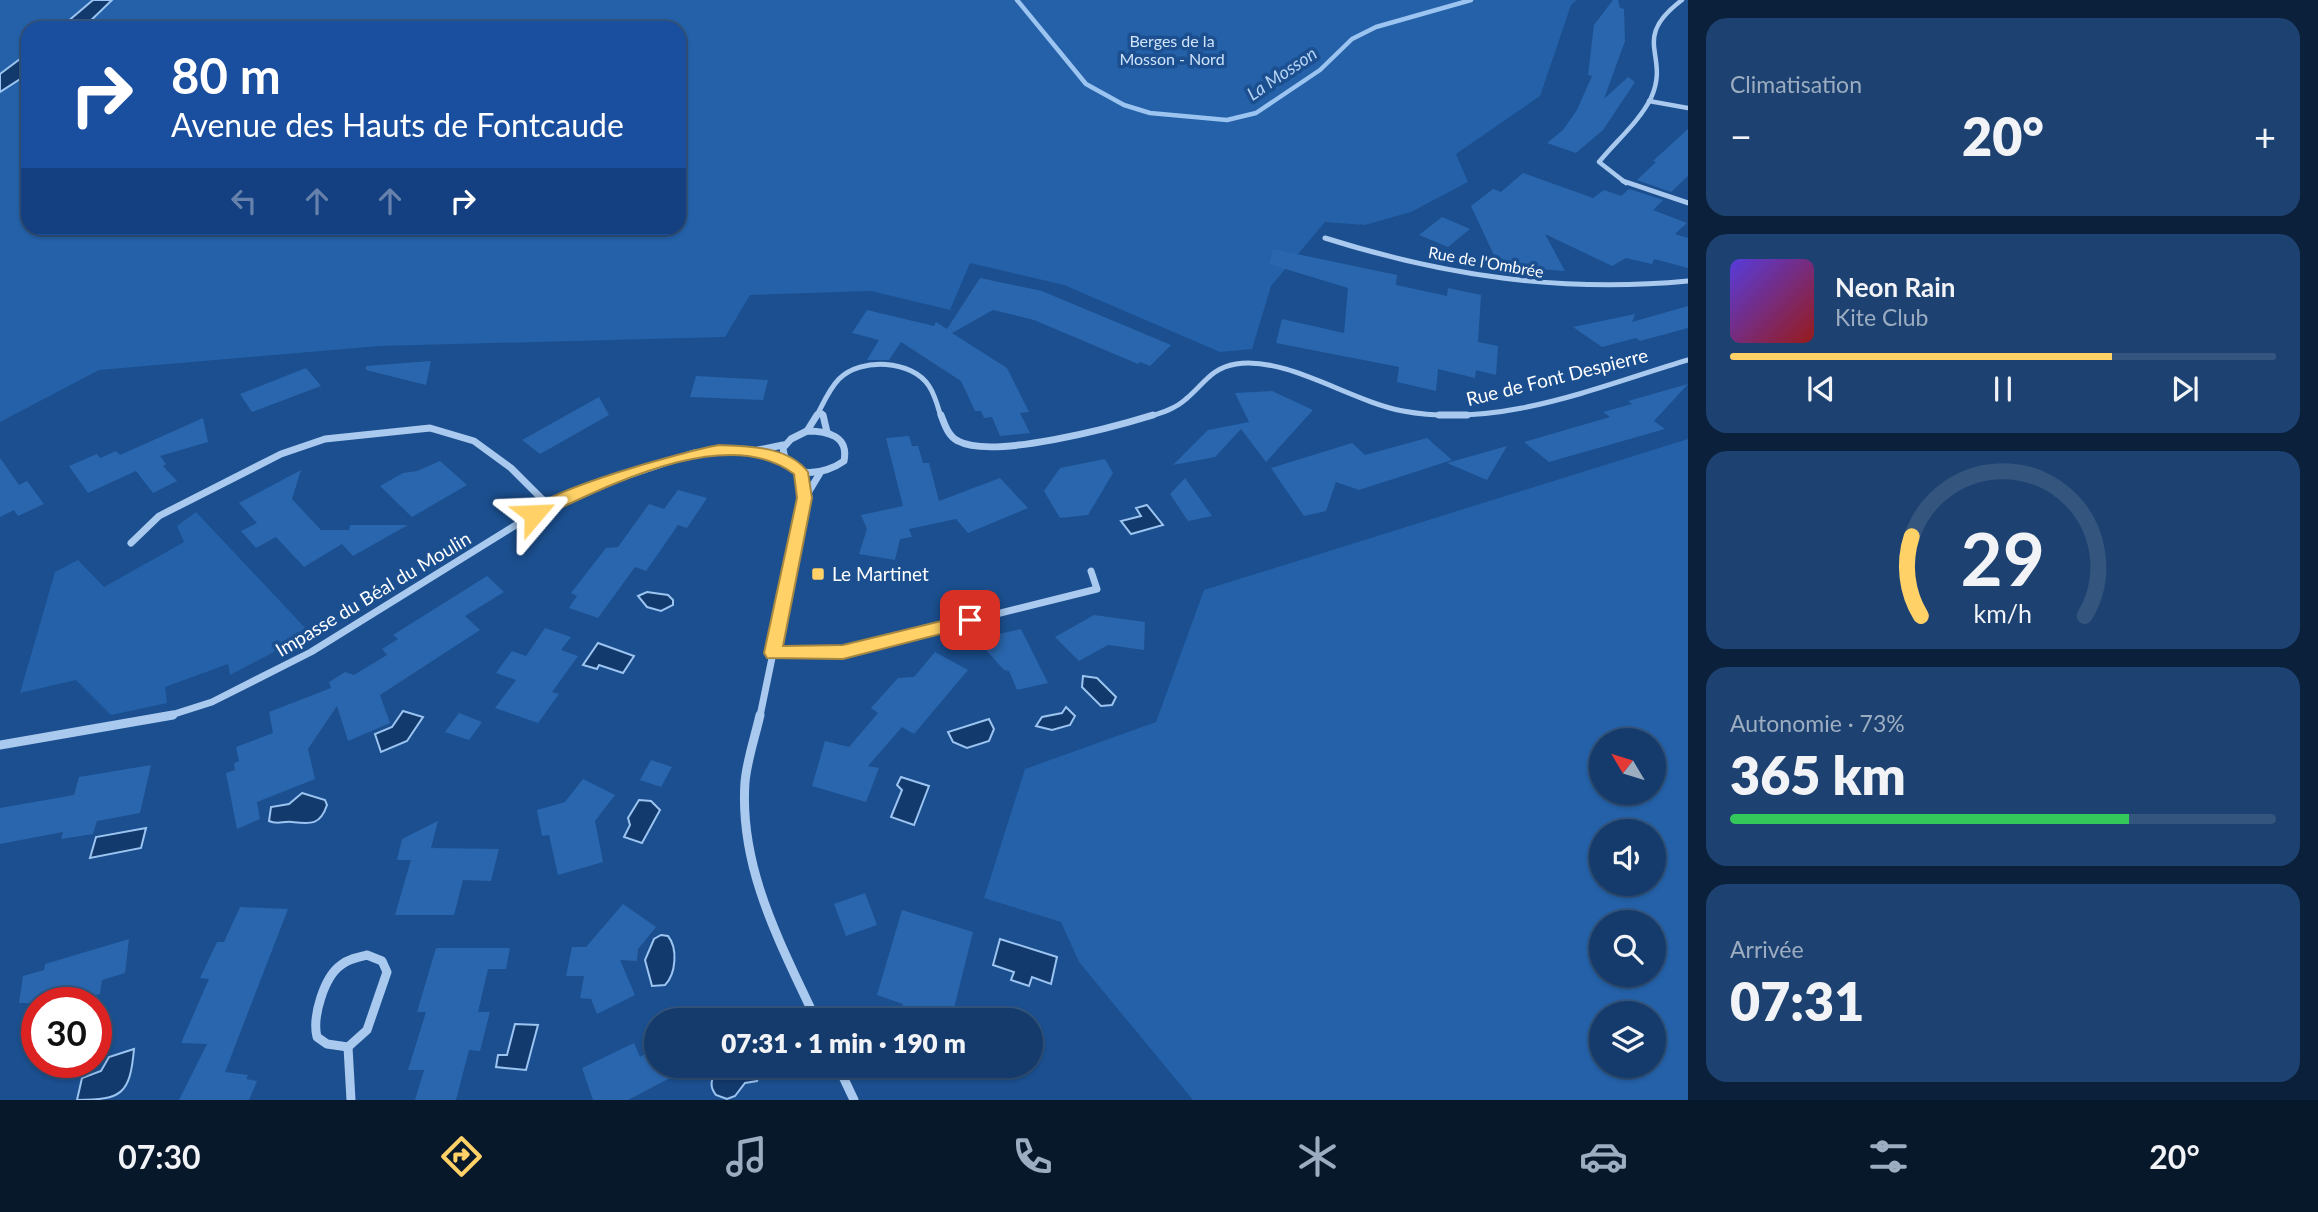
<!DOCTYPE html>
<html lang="fr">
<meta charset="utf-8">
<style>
:root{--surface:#143b6b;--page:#1d4271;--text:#f1f3f6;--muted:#9dadc1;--line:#33557e;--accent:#ffd166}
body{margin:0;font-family:Lato,sans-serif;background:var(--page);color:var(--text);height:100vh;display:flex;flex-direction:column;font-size:26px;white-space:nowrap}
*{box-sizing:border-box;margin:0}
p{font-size:23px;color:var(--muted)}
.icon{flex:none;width:38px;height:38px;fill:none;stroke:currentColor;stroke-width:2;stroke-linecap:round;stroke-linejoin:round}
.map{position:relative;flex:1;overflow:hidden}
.sheet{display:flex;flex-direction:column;gap:18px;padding:18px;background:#0b203b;width:630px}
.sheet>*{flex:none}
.hud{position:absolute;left:21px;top:21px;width:665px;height:214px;border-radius:21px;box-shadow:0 2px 5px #0004,0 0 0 2px var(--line);background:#1a4fa0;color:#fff;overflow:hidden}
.needle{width:46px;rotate:308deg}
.fabs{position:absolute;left:1589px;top:728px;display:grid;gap:14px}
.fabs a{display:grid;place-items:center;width:77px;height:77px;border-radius:50%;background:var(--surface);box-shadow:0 2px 5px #0004,0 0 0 2px var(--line);font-size:35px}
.speed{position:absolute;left:21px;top:987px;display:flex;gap:14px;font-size:35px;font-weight:700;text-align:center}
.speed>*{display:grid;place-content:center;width:91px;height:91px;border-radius:50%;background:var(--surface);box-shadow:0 2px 5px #0004,0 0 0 2px var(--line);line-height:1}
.speed .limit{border:10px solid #d22;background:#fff;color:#111}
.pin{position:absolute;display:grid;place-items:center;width:60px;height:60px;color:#fff;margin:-30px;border-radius:14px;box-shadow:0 4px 10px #0006}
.me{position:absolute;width:77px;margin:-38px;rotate:64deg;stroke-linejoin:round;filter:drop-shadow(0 0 5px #0008)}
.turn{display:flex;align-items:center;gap:24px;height:147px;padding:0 35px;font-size:32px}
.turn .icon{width:91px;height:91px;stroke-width:2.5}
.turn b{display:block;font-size:49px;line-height:60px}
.lanes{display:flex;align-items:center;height:66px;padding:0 35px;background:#0003;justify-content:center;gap:35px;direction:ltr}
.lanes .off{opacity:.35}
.big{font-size:52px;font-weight:800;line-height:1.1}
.sheet .widget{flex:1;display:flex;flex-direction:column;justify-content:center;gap:10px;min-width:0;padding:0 24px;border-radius:21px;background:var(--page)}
.sheet .dial{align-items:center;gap:0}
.dial svg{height:182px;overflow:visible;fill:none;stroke:var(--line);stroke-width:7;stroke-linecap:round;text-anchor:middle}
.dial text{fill:var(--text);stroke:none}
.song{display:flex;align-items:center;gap:21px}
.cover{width:84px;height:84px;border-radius:10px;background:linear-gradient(135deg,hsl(250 70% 55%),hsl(0 70% 35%))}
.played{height:7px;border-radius:4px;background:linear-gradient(90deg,var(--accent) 70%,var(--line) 70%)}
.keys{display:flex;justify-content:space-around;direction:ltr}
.heat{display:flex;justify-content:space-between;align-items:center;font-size:38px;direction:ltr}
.charge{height:10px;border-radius:5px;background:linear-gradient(90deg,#34c759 73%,var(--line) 0)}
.trip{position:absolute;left:644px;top:1008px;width:399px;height:70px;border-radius:35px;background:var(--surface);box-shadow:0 2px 5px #0004,0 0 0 2px var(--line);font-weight:800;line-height:70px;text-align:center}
.dock{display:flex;height:112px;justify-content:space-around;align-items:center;background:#08182b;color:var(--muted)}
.dock .icon{width:49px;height:49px}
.dock .current{color:var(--accent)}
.dock b{font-size:32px;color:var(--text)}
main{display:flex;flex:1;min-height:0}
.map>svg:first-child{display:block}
.green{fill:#2461a8;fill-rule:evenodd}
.water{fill:#123a6d;stroke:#9cc4f0;stroke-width:2}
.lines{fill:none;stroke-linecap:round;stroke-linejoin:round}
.stream{stroke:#9cc4f0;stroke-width:4.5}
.building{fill:#2a66ad}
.minor-far3{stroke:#a9c9ee;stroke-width:4.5}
.minor-far2{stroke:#a9c9ee;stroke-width:5}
.minor-far1{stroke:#a9c9ee;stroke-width:7}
.minor{stroke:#a9c9ee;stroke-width:9}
.route{fill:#ffd166;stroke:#a68842;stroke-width:2}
.poi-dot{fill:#ffd166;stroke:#1b4f8f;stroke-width:2.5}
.labels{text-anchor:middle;stroke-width:7;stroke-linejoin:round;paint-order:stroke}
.far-park-label{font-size:16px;fill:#cfe3fa;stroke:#1b4f8f}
.far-street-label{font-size:16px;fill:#fff;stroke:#1b4f8f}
.far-water-label{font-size:18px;font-style:italic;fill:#b5d3f5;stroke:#1b4f8f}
.street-label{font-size:19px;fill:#fff;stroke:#1b4f8f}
.poi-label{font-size:19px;fill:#fff;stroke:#1b4f8f;text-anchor:start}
</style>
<main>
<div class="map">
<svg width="1688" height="1100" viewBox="0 0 1688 1100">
<rect width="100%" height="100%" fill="#1b4f8f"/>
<g class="green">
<path d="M 0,0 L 95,0 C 77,28 58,28 28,28 L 28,54 L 0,73 Z"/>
<path d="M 112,0 L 1577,0 L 1571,5 L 1540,96 L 1456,154 L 1468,182 L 1411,212 L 1365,225 L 1325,222 L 1271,286 L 1252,349 L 1220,352 L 1064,285 L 970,263 L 950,310 L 871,291 L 750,295 L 725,337 L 379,346 L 99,370 L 0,422 L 0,92 L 28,74 L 28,228 L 679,228 L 679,28 L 83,28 Z"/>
<path d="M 1688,439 L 1688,1100 L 1193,1100 L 1079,962 L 1061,922 L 984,898 L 1025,769 L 1156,722 L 1204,590 ZM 1654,740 L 1654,793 L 1601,793 L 1601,740 ZM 1654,831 L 1654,884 L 1601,884 L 1601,831 ZM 1654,922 L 1654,975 L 1601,975 L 1601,922 ZM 1654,1013 L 1654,1066 L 1601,1066 L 1601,1013 Z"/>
<path d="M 196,512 L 310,633 L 230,675 L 228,664 L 165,687 L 167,703 L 111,715 L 76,680 L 20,693 L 55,572 L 78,560 L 104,587 L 184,542 L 177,526 Z"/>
</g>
<g class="water">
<path d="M 93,0 L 112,0 L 83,28 L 60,28 Z"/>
<path d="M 28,53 L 28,74 L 0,92 L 0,74 Z"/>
<path d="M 1147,505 L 1163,525 L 1131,534 L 1121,521 L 1141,516 L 1136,508 Z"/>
<path d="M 647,592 L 668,595 L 673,600 L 673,605 L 661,611 L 647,607 L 638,596 Z"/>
<path d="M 598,643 L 634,656 L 623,673 L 599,665 L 597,669 L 583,665 Z"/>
<path d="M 1083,676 L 1097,678 L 1116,697 L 1112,705 L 1101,706 L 1082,687 Z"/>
<path d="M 1066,707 L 1075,716 L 1070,725 L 1052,730 L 1036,726 L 1042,717 L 1062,713 Z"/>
<path d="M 403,711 L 423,717 L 407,741 L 381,752 L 375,734 L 392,727 Z"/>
<path d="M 989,719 L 994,729 L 989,741 L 967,748 L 953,742 L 948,732 Z"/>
<path d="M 901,777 L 929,786 L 914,825 L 891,817 L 902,790 L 897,785 Z"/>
<path d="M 302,793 L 325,800 L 327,805 C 320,826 310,824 292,822 C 283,821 277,825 269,821 L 271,807 L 289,804 Z"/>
<path d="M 639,800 L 651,801 L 660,810 L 642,843 L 624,837 L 630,825 L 628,818 Z"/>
<path d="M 146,828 L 141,848 L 90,858 L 96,837 Z"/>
<path d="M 661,935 L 668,936 C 678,948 676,974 665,985 L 652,986 L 645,960 L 654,939 Z"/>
<path d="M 1000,939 L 1057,957 L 1051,984 L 1032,977 L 1029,986 L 1011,980 L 1014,972 L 993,965 Z"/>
<path d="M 515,1024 L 538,1025 L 526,1070 L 496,1067 L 498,1055 L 507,1055 Z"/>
<path d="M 134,1049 C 130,1094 122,1100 77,1100 L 82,1078 L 101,1071 L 109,1057 Z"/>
<path d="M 722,1066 L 763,1066 L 757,1081 L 745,1083 L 735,1096 L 727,1099 L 716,1095 C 707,1084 713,1075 722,1066 Z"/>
</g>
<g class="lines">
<path class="stream" d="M 1017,0 L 1086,84 L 1124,105 L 1150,113 L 1227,120 L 1256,113 L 1320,70 L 1352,39 L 1376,27 L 1471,0"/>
</g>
<g class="building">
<path d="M 1613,0 L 1618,0 L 1620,8 L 1624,9 L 1625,41 L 1604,99 L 1628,77 L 1635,82 L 1603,130 L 1576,153 L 1547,143 L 1563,130 L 1577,110 L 1592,76 L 1588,75 L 1594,25 Z"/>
<path d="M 1688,129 L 1688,176 L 1671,192 L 1637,180 L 1656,162 L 1653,161 Z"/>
<path d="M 1523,173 L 1593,198 L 1604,190 L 1621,196 L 1629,189 L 1663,200 L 1653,210 L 1687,223 L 1675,234 L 1688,238 L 1688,268 L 1654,259 L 1652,264 L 1626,258 L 1612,266 L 1545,234 L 1565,271 L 1499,266 L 1471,206 L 1493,189 L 1501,192 Z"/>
<path d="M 1442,217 L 1470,229 L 1448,247 L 1419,235 Z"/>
<path d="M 1273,249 L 1397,275 L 1396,285 L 1447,296 L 1448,288 L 1481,295 L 1478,342 L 1498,346 L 1496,375 L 1476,370 L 1475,378 L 1438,369 L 1436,391 L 1397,382 L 1399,367 L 1276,343 L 1282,319 L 1344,333 L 1348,288 L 1269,264 Z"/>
<path d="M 980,278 L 1042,291 L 1171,345 L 1150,366 L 1140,362 L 1138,364 L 1034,320 L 993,310 L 952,333 L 1007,368 L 1029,412 L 1020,413 L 1030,433 L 1000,436 L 992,417 L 984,418 L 981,411 L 975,411 L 961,381 L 901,342 L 889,360 L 867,360 L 879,340 L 852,333 L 867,310 L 934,326 L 936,322 L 947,329 Z"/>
<path d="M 1688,306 L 1688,328 L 1640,341 L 1636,338 L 1602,347 L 1573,327 L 1635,314 L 1632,322 Z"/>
<path d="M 431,361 L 426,385 L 366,370 L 366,366 Z"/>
<path d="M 306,368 L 321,386 L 252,412 L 240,394 Z"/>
<path d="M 696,376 L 768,380 L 763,400 L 690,397 Z"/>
<path d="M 1688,384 L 1654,421 L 1665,429 L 1549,462 L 1524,442 L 1610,417 L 1603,412 L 1632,404 L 1628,401 Z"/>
<path d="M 1272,391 L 1313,410 L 1266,462 L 1241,429 L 1215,457 L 1173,465 L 1208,430 L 1249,422 L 1235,393 Z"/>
<path d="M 599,397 L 609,415 L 540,454 L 522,440 Z"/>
<path d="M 203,418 L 208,442 L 160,456 L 166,464 L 163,466 L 177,481 L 153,493 L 136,471 L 88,493 L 69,466 L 97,454 L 100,458 L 116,451 L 120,455 Z"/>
<path d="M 909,436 L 912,446 L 918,446 L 923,463 L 929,463 L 939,501 L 1000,478 L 1028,508 L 968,533 L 956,519 L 909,529 L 912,537 L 900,539 L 895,560 L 859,554 L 867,529 L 861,515 L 903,506 L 886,438 Z"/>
<path d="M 1427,438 L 1452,460 L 1359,490 L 1336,482 L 1326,511 L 1304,516 L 1271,468 L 1352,443 L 1365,455 Z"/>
<path d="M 1507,446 L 1487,480 L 1447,463 Z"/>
<path d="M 0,458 L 19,485 L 27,481 L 44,504 L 18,516 L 14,510 L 0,517 Z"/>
<path d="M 1105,459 L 1113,473 L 1088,515 L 1060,518 L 1044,491 L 1060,468 Z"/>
<path d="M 440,461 L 467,485 L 412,517 L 380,486 L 403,473 L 417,471 Z"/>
<path d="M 301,470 L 292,499 L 321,530 L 349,530 L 350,525 L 408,525 L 353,556 L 342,544 L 304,567 L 276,537 L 256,548 L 241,531 L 257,523 L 239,503 Z"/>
<path d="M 1185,478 L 1212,516 L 1188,521 L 1170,494 Z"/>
<path d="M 678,490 L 707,498 L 687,528 L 678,525 L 646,571 L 635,567 L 598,618 L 569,608 L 577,596 L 571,593 L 606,548 L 618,547 L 649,504 L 664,509 Z"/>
<path d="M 487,576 L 504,592 L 465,616 L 480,630 L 380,695 L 390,723 L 348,741 L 337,706 L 308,749 L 315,779 L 257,802 L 260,819 L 237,829 L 226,773 L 235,770 L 234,763 L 239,761 L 236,747 L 273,733 L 269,712 L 331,688 L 329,682 L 345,672 L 354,675 L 387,655 L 382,649 L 398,639 L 393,635 Z"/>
<path d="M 1094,615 L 1145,622 L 1144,650 L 1108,645 L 1079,661 L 1055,637 Z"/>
<path d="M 545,628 L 571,637 L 561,650 L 578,656 L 552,692 L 559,694 L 538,723 L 495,708 L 516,680 L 496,673 L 512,651 L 526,656 Z"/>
<path d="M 1021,629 L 1048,683 L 1017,690 L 1009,671 L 1004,670 L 976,639 Z"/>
<path d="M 935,652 L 968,670 L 914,734 L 902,727 L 868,766 L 879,768 L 866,802 L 812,786 L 825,741 L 849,747 L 878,713 L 871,708 L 898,678 L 914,677 Z"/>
<path d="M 459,713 L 482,722 L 469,740 L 445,732 Z"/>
<path d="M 651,760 L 672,767 L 661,787 L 640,780 Z"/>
<path d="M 151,765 L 140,813 L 97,821 L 93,834 L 61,839 L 63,832 L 0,844 L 0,808 L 74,795 L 79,777 Z"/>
<path d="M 583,779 L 615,795 L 595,821 L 603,862 L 558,875 L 549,835 L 542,836 L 537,810 L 565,802 Z"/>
<path d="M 438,821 L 431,848 L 499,849 L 491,881 L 463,880 L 454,915 L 395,915 L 411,860 L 397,860 L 402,839 Z"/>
<path d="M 865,893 L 877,925 L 846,936 L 834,904 Z"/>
<path d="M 623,904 L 656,927 L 638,949 L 637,961 L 620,960 L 635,995 L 597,1014 L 591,999 L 580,998 L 584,976 L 566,976 L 572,947 L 586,947 Z"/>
<path d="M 240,907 L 288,909 L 225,1072 L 248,1075 L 246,1079 L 257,1081 L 249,1100 L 179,1100 L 207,1044 L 181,1043 L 209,979 L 200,978 L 217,942 L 224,942 Z"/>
<path d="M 902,910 L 973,932 L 951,1020 L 922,1020 L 900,1013 L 903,1004 L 877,995 Z"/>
<path d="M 129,939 L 125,973 L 102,980 L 100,994 L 71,1003 L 19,1003 L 23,976 L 44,970 L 45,964 Z"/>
<path d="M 436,948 L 510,948 L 506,969 L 488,969 L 478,1012 L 490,1012 L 480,1051 L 469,1050 L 456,1100 L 415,1100 L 424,1070 L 408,1070 L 426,1012 L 417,1012 Z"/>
<path d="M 634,1043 L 640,1057 L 648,1052 L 650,1058 L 656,1058 L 656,1066 L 693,1066 L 628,1100 L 593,1100 L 582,1068 Z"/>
</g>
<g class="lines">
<g class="minor-far3">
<path d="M 1649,101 L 1688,108"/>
<path d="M 1626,183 L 1599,162 C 1616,141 1639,122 1651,98 C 1671,54 1629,40 1682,0"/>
</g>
<g class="minor-far2">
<path d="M 1623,181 L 1688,203"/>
<path d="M 1325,238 C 1445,276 1562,293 1688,281"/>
<path d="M 822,413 L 823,417"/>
<path d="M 816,417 C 823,404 829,389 839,379 C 861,357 912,360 929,386 C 935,395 938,407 941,417"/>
<path d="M 1148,417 C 1161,413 1175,409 1186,399 C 1204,384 1211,368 1236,364 C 1287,356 1350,401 1403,411 C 1500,429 1597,387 1688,360"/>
</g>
<g class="minor-far1">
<path d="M 823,415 L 827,432"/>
<path d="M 941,415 C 945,425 948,436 958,441 C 993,460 1114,427 1153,415"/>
<path d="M 1439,415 L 1467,415"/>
<path d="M 807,431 L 817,415"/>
<path d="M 807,431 C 828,431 849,436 844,461 C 825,475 786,482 783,448 L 791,439 Z"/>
<path d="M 758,450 L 783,445"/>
<path d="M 805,498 L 820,473"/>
<path d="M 131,543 L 159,516 L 281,454 L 325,439 L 430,428 L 474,441 L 511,468 L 549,506"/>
<path d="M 773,654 L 843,652 L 1097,589 L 1091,571"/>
<path d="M 168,716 L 212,702 L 311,652 L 519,523 L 588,489 L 694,453 L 754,451 L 783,459"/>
<path d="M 760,716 L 805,498 L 801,472"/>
</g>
<g class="minor">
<path d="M 760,715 C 755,737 747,760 745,782 C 739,869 781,944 816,1020"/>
<path d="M 0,745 L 173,715"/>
<path d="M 367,955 L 382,961 L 387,972 L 367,1030 L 348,1047 L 327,1044 L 317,1037 C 312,1017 324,977 341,965 C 348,959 358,957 367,955 Z"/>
<path d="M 348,1047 L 351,1100"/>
<path d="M 838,1066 L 854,1100"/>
</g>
</g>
<path class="route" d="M 719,445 C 749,446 788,446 808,472 L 812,498 L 783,646 L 843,645 L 970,614 L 976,616 L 979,620 L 976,625 L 843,659 L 767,658 L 764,653 L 797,498 L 794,474 C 727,423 606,487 539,518 L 534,520 L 526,514 C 544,490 685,451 719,445 Z"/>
<rect class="poi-dot" x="811" y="567" width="14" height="14" rx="3.5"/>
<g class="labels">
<g class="far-park-label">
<text x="1172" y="47">Berges de la<tspan x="1172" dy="18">Mosson - Nord</tspan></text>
</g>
<g class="far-street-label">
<text transform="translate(1486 262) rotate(10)" y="6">Rue de l'Ombrée</text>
</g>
<g class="far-water-label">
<text transform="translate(1282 74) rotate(-34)" y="6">La Mosson</text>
</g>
<g class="street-label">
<text transform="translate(1557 377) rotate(-14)" y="7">Rue de Font Despierre</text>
<text transform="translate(373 594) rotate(-31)" y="7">Impasse du Béal du Moulin</text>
</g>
<g class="poi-label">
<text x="832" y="581">Le Martinet</text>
</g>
</g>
</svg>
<div class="fabs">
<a><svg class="needle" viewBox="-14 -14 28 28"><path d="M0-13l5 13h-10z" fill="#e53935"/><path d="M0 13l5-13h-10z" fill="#9dadc1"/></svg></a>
<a><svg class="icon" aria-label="sound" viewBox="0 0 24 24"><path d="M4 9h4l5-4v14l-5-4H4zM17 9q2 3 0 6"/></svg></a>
<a><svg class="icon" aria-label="search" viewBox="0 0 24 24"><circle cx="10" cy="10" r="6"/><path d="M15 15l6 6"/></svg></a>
<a><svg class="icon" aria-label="layers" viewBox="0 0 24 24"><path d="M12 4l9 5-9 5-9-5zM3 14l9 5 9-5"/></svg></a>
</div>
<div class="speed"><div class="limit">30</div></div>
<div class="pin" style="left:970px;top:620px;background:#d93025"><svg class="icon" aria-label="arrive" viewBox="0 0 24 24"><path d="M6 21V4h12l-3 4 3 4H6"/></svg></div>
<svg class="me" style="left:534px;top:514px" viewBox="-20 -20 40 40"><path d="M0-17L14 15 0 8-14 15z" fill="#ffd166" stroke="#fff" stroke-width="4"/></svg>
<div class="trip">07:31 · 1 min · 190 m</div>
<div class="hud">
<div class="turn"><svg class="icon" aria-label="right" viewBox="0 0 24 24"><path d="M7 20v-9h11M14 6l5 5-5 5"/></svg><div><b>80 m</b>Avenue des Hauts de Fontcaude</div></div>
<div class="lanes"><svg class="icon off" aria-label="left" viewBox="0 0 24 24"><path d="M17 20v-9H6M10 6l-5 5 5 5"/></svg><svg class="icon off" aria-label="ahead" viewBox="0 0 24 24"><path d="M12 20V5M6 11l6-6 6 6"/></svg><svg class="icon off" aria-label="ahead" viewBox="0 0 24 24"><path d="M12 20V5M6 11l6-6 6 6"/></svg><svg class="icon" aria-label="right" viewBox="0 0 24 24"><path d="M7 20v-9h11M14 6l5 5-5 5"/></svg></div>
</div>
</div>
<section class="sheet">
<div class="widget"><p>Climatisation</p>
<div class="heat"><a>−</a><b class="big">20°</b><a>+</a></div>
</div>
<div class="widget">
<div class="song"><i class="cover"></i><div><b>Neon Rain</b><p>Kite Club</p></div></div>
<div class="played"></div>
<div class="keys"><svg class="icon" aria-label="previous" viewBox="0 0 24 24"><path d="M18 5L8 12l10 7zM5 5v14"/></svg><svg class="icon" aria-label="pause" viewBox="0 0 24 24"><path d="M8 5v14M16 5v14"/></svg><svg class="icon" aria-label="next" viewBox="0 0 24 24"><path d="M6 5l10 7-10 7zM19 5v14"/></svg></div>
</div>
<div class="widget dial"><svg viewBox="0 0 100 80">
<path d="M14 69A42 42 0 1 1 86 69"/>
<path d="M14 69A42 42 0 0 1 10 34" stroke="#ffd166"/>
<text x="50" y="56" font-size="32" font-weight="700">29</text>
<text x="50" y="72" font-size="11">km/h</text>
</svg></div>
<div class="widget"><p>Autonomie · 73%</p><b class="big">365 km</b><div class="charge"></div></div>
<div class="widget"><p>Arrivée</p><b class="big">07:31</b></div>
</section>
</main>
<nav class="dock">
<b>07:30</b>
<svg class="icon current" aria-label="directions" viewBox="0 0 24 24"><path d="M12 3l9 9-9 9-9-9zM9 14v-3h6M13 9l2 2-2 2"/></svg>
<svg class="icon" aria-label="music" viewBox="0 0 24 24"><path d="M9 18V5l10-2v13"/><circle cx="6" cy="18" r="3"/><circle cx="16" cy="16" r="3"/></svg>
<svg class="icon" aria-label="phone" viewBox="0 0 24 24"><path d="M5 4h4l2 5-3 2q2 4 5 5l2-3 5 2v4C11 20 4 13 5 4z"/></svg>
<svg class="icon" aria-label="climate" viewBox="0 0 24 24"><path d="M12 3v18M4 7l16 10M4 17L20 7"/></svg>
<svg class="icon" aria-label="car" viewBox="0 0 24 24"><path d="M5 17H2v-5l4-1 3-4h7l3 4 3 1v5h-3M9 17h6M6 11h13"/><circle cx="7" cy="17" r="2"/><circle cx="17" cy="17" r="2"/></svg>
<svg class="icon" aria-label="filters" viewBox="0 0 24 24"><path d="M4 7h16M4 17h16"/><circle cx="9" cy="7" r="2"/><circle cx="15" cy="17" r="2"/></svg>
<b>20°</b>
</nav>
